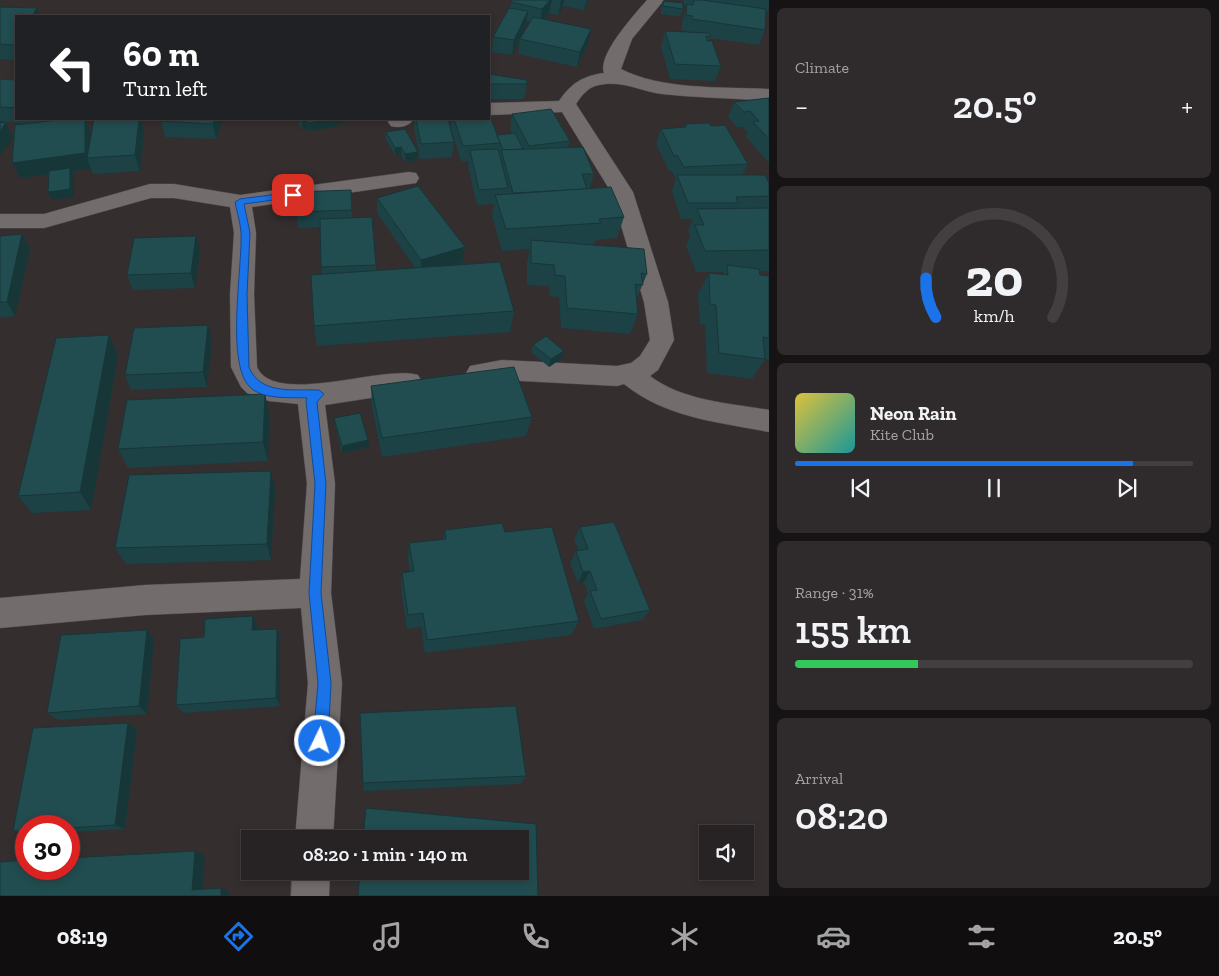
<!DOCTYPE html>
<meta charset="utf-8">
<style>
:root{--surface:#272223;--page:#2f2a2b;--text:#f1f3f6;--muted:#a4a4a6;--line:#433f41;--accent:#1a73e8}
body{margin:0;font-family:"Zilla Slab",serif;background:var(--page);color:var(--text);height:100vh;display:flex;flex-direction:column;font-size:19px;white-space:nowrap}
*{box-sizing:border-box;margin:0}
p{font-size:16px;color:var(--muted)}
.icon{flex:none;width:28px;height:28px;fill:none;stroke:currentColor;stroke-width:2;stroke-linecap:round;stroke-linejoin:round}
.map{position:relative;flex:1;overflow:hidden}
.side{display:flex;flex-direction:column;gap:8px;padding:8px;background:#151313;width:450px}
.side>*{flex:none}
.banner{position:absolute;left:15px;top:15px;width:475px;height:105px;border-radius:0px;box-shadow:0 2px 8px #0003,0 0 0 1px var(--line);background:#202124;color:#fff;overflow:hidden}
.controls{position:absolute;left:699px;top:825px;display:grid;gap:10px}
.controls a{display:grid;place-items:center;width:55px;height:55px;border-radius:0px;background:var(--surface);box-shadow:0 2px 8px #0003,0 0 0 1px var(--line);font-size:25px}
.speed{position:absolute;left:15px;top:815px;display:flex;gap:10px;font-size:25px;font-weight:700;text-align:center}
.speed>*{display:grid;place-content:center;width:65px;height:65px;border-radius:50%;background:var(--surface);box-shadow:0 2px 8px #0003,0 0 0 1px var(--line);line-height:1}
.speed .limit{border:8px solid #d22;background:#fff;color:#111}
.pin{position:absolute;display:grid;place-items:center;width:42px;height:42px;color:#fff;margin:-21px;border-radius:10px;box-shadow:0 2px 8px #0006}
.me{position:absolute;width:55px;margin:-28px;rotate:4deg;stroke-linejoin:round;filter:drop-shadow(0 0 4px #0008)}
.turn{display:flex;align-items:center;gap:18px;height:105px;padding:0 25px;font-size:22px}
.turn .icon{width:65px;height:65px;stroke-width:2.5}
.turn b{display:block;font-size:35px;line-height:42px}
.big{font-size:38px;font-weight:600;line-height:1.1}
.side .card{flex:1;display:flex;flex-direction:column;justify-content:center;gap:8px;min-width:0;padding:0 18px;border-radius:8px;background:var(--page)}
.side .dial{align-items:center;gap:0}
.dial svg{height:130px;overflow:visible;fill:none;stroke:var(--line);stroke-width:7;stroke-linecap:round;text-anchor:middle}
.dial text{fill:var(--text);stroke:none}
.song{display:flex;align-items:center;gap:15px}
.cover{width:60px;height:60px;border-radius:8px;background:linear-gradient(135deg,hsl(50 70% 55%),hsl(180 70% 35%))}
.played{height:5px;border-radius:2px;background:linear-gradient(90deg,var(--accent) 85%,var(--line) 85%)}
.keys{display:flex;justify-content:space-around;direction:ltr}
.heat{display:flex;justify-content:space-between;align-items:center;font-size:28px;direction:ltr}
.charge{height:8px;border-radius:4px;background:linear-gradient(90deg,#34c759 31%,var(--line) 0)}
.trip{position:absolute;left:241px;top:830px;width:288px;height:50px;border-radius:0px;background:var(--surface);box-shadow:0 2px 8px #0003,0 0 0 1px var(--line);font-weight:600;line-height:50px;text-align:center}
.tabs{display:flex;height:80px;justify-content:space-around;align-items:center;background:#100e0e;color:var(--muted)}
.tabs .icon{width:35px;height:35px}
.tabs .active{color:var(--accent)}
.tabs b{font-size:22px;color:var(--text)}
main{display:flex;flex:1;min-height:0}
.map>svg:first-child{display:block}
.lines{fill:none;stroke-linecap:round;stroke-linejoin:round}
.street-casing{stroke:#504b4c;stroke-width:1}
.street{fill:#736c6d;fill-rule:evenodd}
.wall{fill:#1c4245;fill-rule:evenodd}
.shaded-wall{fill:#173638}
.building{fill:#214d50;stroke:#173638}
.route{fill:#1a73e8;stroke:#114b97}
</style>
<main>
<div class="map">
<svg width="769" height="896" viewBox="0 0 769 896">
<rect width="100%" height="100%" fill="#342e2f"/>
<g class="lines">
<g class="street-casing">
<g id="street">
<path d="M 647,0 L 664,0 L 632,39 L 621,69 C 661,90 724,87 769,89 L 769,101 C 734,98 697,98 662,94 C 640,91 622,80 599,85 C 588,87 582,95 576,104 L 633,192 L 668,302 L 674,340 L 658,370 L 650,376 C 683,401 729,403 769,410 L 769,432 C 718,422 666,418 624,384 L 617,386 L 502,380 L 479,383 L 470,380 L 466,373 L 470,366 L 502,360 L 617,366 L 631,363 L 640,356 L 650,340 L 644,302 L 611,192 L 562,112 L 489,115 L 489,103 L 559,101 C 571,83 583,76 604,73 C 597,55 635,14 647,0 Z"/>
<path d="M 391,119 L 414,119 C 408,127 400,128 391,126 L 388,122 Z"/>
<path d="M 409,172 L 416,173 L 419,178 L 416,183 L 252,207 L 256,233 L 254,294 L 257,367 C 274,407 385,364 418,375 L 422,382 L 418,389 L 409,392 L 325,405 L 335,484 L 331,593 L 342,683 L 333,839 L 295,839 L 308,683 L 301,608 L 145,615 L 0,628 L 0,598 L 145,585 L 300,579 L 307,484 L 298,404 L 269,401 L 247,393 L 241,387 L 231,367 L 230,294 L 234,233 L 230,207 L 174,198 L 151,198 L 44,228 L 0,228 L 0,214 L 44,214 L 150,184 L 174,184 L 240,195 Z"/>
<path d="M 292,871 L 330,871 L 329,896 L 291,896 Z"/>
</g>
</g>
<use href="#street" class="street"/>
</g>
<g class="wall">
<path d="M 512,0 L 589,0 L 584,10 L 563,6 L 562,10 L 558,15 L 549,13 L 544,20 L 588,44 L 577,67 L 518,54 L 520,40 L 512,55 L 492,52 L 493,37 L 510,8 L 511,2 ZM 527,21 L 530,22 L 521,37 L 526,26 Z"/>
<path d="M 684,0 L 769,0 L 769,8 L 766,15 L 766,14 L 765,30 L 759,45 L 710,38 L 709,41 L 721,66 L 715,81 L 670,79 L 661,47 L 665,31 L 687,32 L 687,31 L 681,30 L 683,19 L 687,6 L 684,5 Z"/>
<path d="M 663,1 L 683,9 L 680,17 L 661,14 L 661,9 Z"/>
<path d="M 0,7 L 37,8 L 40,16 L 16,16 L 16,60 L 0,59 Z"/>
<path d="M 489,74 L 527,84 L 524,99 L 489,99 Z"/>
<path d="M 0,79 L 16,80 L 16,119 L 85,119 L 90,132 L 90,140 L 144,132 L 140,171 L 93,174 L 91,168 L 72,171 L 74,176 L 74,197 L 52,200 L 49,174 L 20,178 L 29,124 L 0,121 Z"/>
<path d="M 769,98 L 769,163 L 746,137 L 748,132 L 743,127 L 737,127 L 728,117 L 734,102 Z"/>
<path d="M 512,114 L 570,141 L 568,147 L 594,174 L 590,187 L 624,217 L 617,238 L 596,240 L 594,244 L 591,245 L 647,274 L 636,300 L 638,314 L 630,334 L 561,328 L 559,297 L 550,296 L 549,286 L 527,285 L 527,262 L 530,249 L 502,251 L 492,216 L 494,204 L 477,205 L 468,166 L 469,161 L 461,161 L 451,129 L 452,119 L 489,119 L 497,135 L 512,133 L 510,129 Z"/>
<path d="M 162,119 L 223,119 L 216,139 L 165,137 L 161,121 Z"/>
<path d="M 298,119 L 343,119 L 344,122 L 337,124 L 337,126 L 309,131 L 308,129 L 302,130 Z"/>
<path d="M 414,119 L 448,119 L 454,142 L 452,157 L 420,159 L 414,128 Z"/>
<path d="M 685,124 L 711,126 L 748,164 L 742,175 L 768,182 L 769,180 L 769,271 L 760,271 L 760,275 L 769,276 L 769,360 L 765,359 L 752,379 L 707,373 L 705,325 L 700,324 L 698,294 L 709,273 L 722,275 L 724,272 L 696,272 L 686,246 L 690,236 L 688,230 L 693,219 L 681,219 L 672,191 L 676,179 L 672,171 L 669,171 L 656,144 L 661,129 L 684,127 Z"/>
<path d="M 386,132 L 417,160 L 405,162 L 401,155 L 395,156 L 386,140 Z"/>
<path d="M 351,190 L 352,218 L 376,265 L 376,271 L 415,268 L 377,213 L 377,198 L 465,247 L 463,262 L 451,266 L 514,311 L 510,332 L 317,346 L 314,326 L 322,275 L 320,227 L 298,228 L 296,212 Z"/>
<path d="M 22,234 L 30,249 L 15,316 L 0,318 L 0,236 Z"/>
<path d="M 200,251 L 195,288 L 133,290 L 127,275 Z"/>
<path d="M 212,340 L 207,387 L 131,390 L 125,375 Z"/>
<path d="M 533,345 L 562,358 L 549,367 L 531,352 Z"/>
<path d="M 118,356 L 91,510 L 32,513 L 18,496 Z"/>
<path d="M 371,386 L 532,417 L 526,436 L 382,457 L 372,406 Z"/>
<path d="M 265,394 L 269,413 L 268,461 L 128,468 L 118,449 Z"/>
<path d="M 334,418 L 369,447 L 342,453 L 335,425 Z"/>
<path d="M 275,489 L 271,560 L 126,564 L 115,548 Z"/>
<path d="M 580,527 L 650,610 L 642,620 L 594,629 L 584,601 L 588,594 L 584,582 L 578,583 L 570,563 L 576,551 L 579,551 L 574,539 Z"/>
<path d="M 445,530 L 505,532 L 579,621 L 571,635 L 425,653 L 421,627 L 407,629 L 401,588 L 402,573 L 410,572 L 408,559 L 409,543 L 443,539 Z"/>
<path d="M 253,616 L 257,626 L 257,630 L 277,629 L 280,639 L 280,706 L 183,713 L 176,705 L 204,637 Z"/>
<path d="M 147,630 L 154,639 L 147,714 L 58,720 L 47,713 Z"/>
<path d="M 137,730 L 125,829 L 69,832 L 69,826 L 26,826 L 26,835 L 13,831 Z"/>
<path d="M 526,776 L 520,784 L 364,791 L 363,783 Z"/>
</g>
<g class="shaded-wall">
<path d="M 550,0 L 552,0 L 549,13 L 540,24 L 542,9 Z"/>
<path d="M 561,0 L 564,0 L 562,10 L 558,15 Z"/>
<path d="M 587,0 L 589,0 L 584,10 Z"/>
<path d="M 37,8 L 40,16 L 32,16 Z"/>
<path d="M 528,11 L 526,26 L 512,55 L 514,40 Z"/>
<path d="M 591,29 L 588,44 L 577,67 L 580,52 Z"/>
<path d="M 16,41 L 16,50 L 14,45 Z"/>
<path d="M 85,119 L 90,132 L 91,158 L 87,158 L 91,169 L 72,171 L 74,176 L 74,197 L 52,200 L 48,192 L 70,171 L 20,178 L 12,163 Z"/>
<path d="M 139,119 L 141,119 L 144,132 L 140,171 L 135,155 Z"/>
<path d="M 214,119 L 223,119 L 216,139 L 213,124 Z"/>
<path d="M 333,119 L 343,119 L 344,122 L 337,124 L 337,126 L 309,131 L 308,123 Z"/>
<path d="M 307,121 L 308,129 L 302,130 L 302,122 Z"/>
<path d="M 6,123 L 13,139 L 0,155 L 0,131 Z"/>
<path d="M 401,147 L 401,155 L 395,156 L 395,148 Z"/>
<path d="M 418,152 L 417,160 L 405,162 L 405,154 Z"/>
<path d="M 22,234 L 30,249 L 15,316 L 7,302 Z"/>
<path d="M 196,236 L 200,251 L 195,288 L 191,273 Z"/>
<path d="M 465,247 L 463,262 L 421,275 L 421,260 Z"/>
<path d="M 208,325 L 212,340 L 207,387 L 203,372 Z"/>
<path d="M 109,335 L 118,356 L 91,510 L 80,492 Z"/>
<path d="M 564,351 L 562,358 L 549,367 L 551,359 Z"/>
<path d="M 265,394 L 269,413 L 268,461 L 263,442 Z"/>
<path d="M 368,440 L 369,447 L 342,453 L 342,446 Z"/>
<path d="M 271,471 L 275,489 L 271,560 L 267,544 Z"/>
<path d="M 590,571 L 584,582 L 578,583 L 583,572 Z"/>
<path d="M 253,616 L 257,626 L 257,640 L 252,630 Z"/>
<path d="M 277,629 L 280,639 L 280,706 L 276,698 Z"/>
<path d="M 147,630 L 154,639 L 147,714 L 139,706 Z"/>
<path d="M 128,723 L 137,730 L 125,829 L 115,825 Z"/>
<path d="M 195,851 L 205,856 L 202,893 L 192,890 Z"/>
<path d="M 221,888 L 229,891 L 229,896 L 221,896 Z"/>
</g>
<g class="building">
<path d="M 512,0 L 550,0 L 542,9 L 511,2 Z"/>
<path d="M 694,0 L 702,0 L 766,9 L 765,30 L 692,19 L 692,16 L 686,15 L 687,4 L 693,5 Z"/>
<path d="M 663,1 L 683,3 L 683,9 L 663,6 Z"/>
<path d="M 0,7 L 37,8 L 32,16 L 16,16 L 16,41 L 14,45 L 0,44 Z"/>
<path d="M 509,8 L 528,11 L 514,40 L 493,37 Z"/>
<path d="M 533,17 L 591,29 L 580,52 L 520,39 Z"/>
<path d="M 665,31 L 709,33 L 711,37 L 706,36 L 707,41 L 712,41 L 721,66 L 675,64 Z"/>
<path d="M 489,74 L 527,80 L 527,84 L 489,84 Z"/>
<path d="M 0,79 L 16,80 L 16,108 L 0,107 Z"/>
<path d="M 769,98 L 769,139 L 753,122 L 759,121 L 750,111 L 744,112 L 734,102 Z"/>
<path d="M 551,109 L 570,141 L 529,146 L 512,114 Z"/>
<path d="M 489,113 L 500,143 L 463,146 L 454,119 L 489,119 Z"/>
<path d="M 67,119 L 85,119 L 85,153 L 12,163 L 15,125 Z"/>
<path d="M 94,119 L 139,119 L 135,155 L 87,158 Z"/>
<path d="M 162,119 L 214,119 L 213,124 L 161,121 Z"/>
<path d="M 300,119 L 333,119 L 308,123 L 307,121 L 302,122 Z"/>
<path d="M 416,119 L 448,119 L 454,142 L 421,144 Z"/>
<path d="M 0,122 L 6,123 L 0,131 Z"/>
<path d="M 709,123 L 711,126 L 725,125 L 748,164 L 684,167 L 677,155 L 674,156 L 661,129 L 686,127 L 685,124 Z"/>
<path d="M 405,129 L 418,152 L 405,154 L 401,147 L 395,148 L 386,132 Z"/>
<path d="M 515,133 L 523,149 L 503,150 L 497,135 Z"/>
<path d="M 583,147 L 594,174 L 582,174 L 587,189 L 513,193 L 501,150 Z"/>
<path d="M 498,149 L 508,188 L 479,190 L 470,150 Z"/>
<path d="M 70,168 L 70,189 L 48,192 L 49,171 Z"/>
<path d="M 677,175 L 765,175 L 769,183 L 769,196 L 736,197 L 738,203 L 688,203 Z"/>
<path d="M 418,186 L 465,247 L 421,260 L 377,198 Z"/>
<path d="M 611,187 L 624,217 L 599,219 L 601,223 L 506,229 L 495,195 Z"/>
<path d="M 351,190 L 352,210 L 296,212 L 296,192 Z"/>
<path d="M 769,208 L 769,250 L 705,251 L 695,225 L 704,225 L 697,209 Z"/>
<path d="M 372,217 L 376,265 L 321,267 L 320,219 Z"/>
<path d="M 22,234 L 7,302 L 0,302 L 0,236 Z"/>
<path d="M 196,236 L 191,273 L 127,275 L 134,238 Z"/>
<path d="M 531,240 L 644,249 L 647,274 L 641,273 L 643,285 L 635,284 L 638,314 L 567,308 L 565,276 L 555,275 L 554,265 L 531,263 Z"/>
<path d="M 500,262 L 514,311 L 314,326 L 311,275 Z"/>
<path d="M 727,265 L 759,269 L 760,275 L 769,276 L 769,338 L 763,337 L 765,359 L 719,353 L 716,305 L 710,304 L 709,273 L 728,275 Z"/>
<path d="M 208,325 L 203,372 L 125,375 L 134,328 Z"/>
<path d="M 109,335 L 80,492 L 18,496 L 56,338 Z"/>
<path d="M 546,336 L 564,351 L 551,359 L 533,345 Z"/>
<path d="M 514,367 L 532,417 L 382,438 L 371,386 Z"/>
<path d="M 265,394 L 263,442 L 118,449 L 127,400 Z"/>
<path d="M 360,413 L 368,440 L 342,446 L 334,418 Z"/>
<path d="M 271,471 L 267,544 L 115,548 L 129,475 Z"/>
<path d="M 614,522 L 650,610 L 601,619 L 590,591 L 597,590 L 590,571 L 583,572 L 576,551 L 588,549 L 580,527 Z"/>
<path d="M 502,523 L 505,532 L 552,527 L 579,621 L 427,640 L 423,613 L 408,615 L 402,573 L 414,571 L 409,543 L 446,539 L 445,530 Z"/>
<path d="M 253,616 L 252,630 L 277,629 L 276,698 L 176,705 L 180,639 L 204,637 L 205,619 Z"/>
<path d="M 147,630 L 139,706 L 47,713 L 61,635 Z"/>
<path d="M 516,706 L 526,776 L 363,783 L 360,713 Z"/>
<path d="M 128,723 L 115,825 L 69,828 L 69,826 L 26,826 L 26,830 L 13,831 L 33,728 Z"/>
<path d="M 366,808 L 536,824 L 538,896 L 358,896 L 360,871 L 520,871 L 520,839 L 363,839 Z"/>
<path d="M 195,851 L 192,890 L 221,888 L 221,896 L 0,896 L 0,862 L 26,860 L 26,869 L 69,869 L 69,858 Z"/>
</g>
<path class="route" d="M 293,192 L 296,193 L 296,197 L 244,204 L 250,233 L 247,294 L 249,367 C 260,395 293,389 319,390 L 324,394 L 317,402 L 326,484 L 321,593 L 331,683 L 328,741 L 325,746 L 320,749 L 315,746 L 313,741 L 318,683 L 309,593 L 315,484 L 306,401 L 307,398 C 290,397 267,400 252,389 C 224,368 243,266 241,232 C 240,222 237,212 235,202 L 240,199 Z"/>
</svg>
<div class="controls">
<a><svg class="icon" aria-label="sound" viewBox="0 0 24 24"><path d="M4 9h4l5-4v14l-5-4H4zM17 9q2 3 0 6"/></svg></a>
</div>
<div class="speed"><div class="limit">30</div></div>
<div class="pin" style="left:293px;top:195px;background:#d93025"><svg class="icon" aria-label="arrive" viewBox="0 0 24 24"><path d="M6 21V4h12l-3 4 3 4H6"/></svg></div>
<svg class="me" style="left:320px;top:741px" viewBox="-20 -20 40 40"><circle r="17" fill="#1a73e8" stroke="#fff" stroke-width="3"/><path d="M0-11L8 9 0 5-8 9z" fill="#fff"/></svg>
<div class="trip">08:20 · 1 min · 140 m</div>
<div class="banner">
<div class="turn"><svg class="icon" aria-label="left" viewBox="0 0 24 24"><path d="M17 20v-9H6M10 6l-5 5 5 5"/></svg><div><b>60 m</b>Turn left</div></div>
</div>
</div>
<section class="side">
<div class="card"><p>Climate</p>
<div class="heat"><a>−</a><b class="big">20.5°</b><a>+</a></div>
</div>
<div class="card dial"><svg viewBox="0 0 100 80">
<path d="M14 69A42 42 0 1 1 86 69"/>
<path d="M14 69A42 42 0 0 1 8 45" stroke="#1a73e8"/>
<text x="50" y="56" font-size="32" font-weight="700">20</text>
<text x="50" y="72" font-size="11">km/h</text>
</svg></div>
<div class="card">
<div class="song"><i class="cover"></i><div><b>Neon Rain</b><p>Kite Club</p></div></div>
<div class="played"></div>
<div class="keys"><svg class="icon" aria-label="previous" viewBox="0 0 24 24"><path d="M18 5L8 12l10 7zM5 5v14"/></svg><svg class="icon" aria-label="pause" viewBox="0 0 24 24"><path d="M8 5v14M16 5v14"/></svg><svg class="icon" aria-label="next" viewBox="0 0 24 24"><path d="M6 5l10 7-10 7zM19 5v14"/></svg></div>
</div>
<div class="card"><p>Range · 31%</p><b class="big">155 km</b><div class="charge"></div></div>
<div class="card"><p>Arrival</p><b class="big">08:20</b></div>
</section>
</main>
<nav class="tabs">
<b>08:19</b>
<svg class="icon active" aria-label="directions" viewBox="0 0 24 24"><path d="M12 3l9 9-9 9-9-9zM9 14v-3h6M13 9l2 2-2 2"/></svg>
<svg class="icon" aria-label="music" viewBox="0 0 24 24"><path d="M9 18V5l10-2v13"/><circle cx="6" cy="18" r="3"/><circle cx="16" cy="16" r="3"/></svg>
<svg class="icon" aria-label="phone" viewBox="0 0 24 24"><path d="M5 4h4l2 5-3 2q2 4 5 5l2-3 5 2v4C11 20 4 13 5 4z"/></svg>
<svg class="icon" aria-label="climate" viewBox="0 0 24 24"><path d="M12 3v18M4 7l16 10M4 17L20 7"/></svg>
<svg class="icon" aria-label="car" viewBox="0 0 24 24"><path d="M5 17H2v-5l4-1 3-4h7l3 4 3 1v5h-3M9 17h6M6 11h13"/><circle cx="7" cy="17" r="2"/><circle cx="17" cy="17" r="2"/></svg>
<svg class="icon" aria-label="filters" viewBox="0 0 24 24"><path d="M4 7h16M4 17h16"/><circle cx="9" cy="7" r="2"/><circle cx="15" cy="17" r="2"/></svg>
<b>20.5°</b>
</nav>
